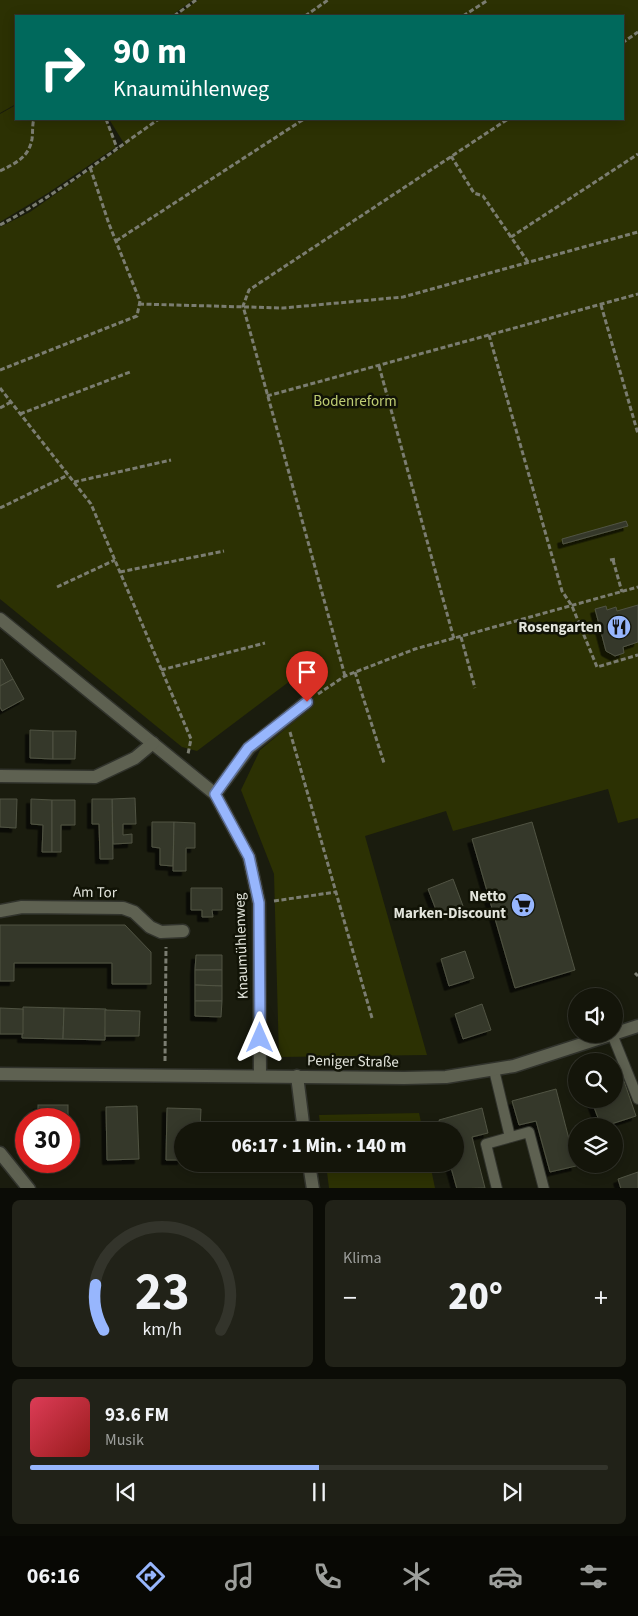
<!DOCTYPE html>
<html lang="de">
<meta charset="utf-8">
<style>
:root{--surface:#14150a;--page:#212218;--text:#f1f3f6;--muted:#9d9f9c;--line:#33342b;--accent:#97b6fd}
body{margin:0;font-family:"Source Sans 3",sans-serif;background:var(--page);color:var(--text);height:100vh;display:flex;flex-direction:column;font-size:19px;white-space:nowrap}
*{box-sizing:border-box;margin:0}
p{font-size:16px;color:var(--muted)}
.icon{flex:none;width:28px;height:28px;fill:none;stroke:currentColor;stroke-width:2;stroke-linecap:round;stroke-linejoin:round}
.map{position:relative;height:1188px;overflow:hidden}
.drawer{display:flex;flex-direction:column;gap:12px;padding:12px;background:#0b0c06;flex:1}
.drawer>*{flex:none}
.banner{position:absolute;left:15px;top:15px;width:609px;height:105px;border-radius:0px;box-shadow:0 2px 12px #0003,0 0 0 1px var(--line);background:#00695c;color:#fff;overflow:hidden}
.fabs{position:absolute;left:568px;top:988px;display:grid;gap:10px}
.fabs a{display:grid;place-items:center;width:55px;height:55px;border-radius:50%;background:var(--surface);box-shadow:0 2px 12px #0003,0 0 0 1px var(--line);font-size:25px}
.speed{position:absolute;left:15px;top:1108px;display:flex;gap:10px;font-size:25px;font-weight:700;text-align:center}
.speed>*{display:grid;place-content:center;width:65px;height:65px;border-radius:50%;background:var(--surface);box-shadow:0 2px 12px #0003,0 0 0 1px var(--line);line-height:1}
.speed .limit{border:8px solid #d22;background:#fff;color:#111}
.pin{position:absolute;display:grid;place-items:center;width:42px;height:42px;color:#fff;margin:-51px -21px;border-radius:50% 50% 50% 0;rotate:-45deg;box-shadow:0 0 5px #0007}
.pin .icon{rotate:45deg}
.me{position:absolute;width:55px;margin:-28px;rotate:0deg;stroke-linejoin:round;filter:drop-shadow(0 0 4px #0008)}
.turn{display:flex;align-items:center;gap:18px;height:105px;padding:0 15px;font-size:22px}
.turn .icon{width:65px;height:65px;stroke-width:2.5}
.turn b{display:block;font-size:35px;line-height:42px}
.big{font-size:38px;font-weight:800;line-height:1.1}
.drawer .card{flex:1;display:flex;flex-direction:column;justify-content:center;gap:8px;min-width:0;padding:0 18px;border-radius:8px;background:var(--page)}
.drawer .dial{align-items:center;gap:0}
.dial svg{height:130px;overflow:visible;fill:none;stroke:var(--line);stroke-width:7;stroke-linecap:round;text-anchor:middle}
.dial text{fill:var(--text);stroke:none}
.song{display:flex;align-items:center;gap:15px}
.cover{width:60px;height:60px;border-radius:8px;background:linear-gradient(135deg,hsl(350 70% 55%),hsl(0 70% 35%))}
.played{height:5px;border-radius:2px;background:linear-gradient(90deg,var(--accent) 50%,var(--line) 50%)}
.keys{display:flex;justify-content:space-around;direction:ltr}
.heat{display:flex;justify-content:space-between;align-items:center;font-size:28px;direction:ltr}
.drawer .tiles{flex:1;display:grid;gap:12px;grid-template-columns:1fr 1fr}
.card:last-child{grid-column:span 2}
.trip{position:absolute;left:174px;top:1122px;width:290px;height:50px;border-radius:25px;background:var(--surface);box-shadow:0 2px 12px #0003,0 0 0 1px var(--line);font-weight:800;line-height:50px;text-align:center}
.tabs{display:flex;height:80px;justify-content:space-around;align-items:center;background:#080804;color:var(--muted)}
.tabs .icon{width:35px;height:35px}
.tabs .on{color:var(--accent)}
.tabs b{font-size:22px;color:var(--text)}
.map>svg:first-child{display:block}
.green{fill:#2c3103}
.building{fill:#36392a;stroke:#505343;filter:url(#shadow)}
.lines{fill:none;stroke-linecap:round;stroke-linejoin:round}
.service-casing{stroke:#31332c;stroke-width:12}
.minor-casing{stroke:#31332c;stroke-width:15}
.tertiary-casing{stroke:#31332c;stroke-width:15}
.path{stroke:#7b7d71;stroke-width:3;stroke-dasharray:5 2.5;stroke-linecap:butt}
.service{stroke:#5e6151;stroke-width:10}
.minor{stroke:#5e6151;stroke-width:12}
.tertiary{stroke:#5e6151;stroke-width:12}
.route-casing{stroke:#6276a4;stroke-width:12}
.route{stroke:#97b6fd;stroke-width:9}
.labels{text-anchor:middle;stroke-width:5;stroke-linejoin:round;paint-order:stroke}
.park-label{font-size:15px;fill:#bfcd73;stroke:#111306}
.poi-label{font-size:15px;font-weight:bold;fill:#e3e5dc;stroke:#111306;text-anchor:end}
.street-label{font-size:15px;fill:#e3e5dc;stroke:#111306}
</style>
<div class="map">
<svg width="638" height="1189" viewBox="0 0 638 1189">
<defs>
<filter id="shadow"><feDropShadow dx="-4.5" dy="4.5" stdDeviation="0" flood-color="#0009"/></filter>
</defs>
<rect width="100%" height="100%" fill="#1a1c0e"/>
<g class="green">
<path d="M 0,0 L 193,0 L 171,16 L 16,16 L 16,104 L 0,113 Z"/>
<path d="M 198,0 L 638,0 L 638,818 L 618,823 L 608,789 L 453,831 L 446,811 L 365,836 L 427,1055 L 279,1057 L 274,874 L 241,790 L 260,750 L 308,710 L 294,678 L 197,751 L 182,747 L 0,599 L 0,227 L 30,212 L 125,145 L 109,119 L 622,119 L 622,16 L 176,16 Z"/>
<path d="M 16,105 L 16,119 L 105,119 L 111,130 L 116,147 L 48,193 L 0,222 L 0,114 Z"/>
<path d="M 419,1113 L 423,1131 L 321,1131 L 319,1115 Z"/>
<path d="M 326,1164 L 430,1164 L 435,1188 L 329,1188 Z"/>
</g>
<g class="building">
<path d="M 626,521 L 628,526 L 563,544 L 562,539 Z"/>
<path d="M 638,605 L 638,642 L 623,647 L 624,653 L 615,656 L 606,651 L 595,609 L 606,606 L 607,610 L 616,607 L 617,611 Z"/>
<path d="M 2,659 L 13,679 L 0,686 L 0,660 Z"/>
<path d="M 13,679 L 24,699 L 2,711 L 0,707 L 0,686 Z"/>
<path d="M 30,730 L 53,731 L 53,759 L 30,758 Z"/>
<path d="M 53,731 L 76,731 L 75,759 L 53,759 Z"/>
<path d="M 135,798 L 136,824 L 123,824 L 123,835 L 132,834 L 132,843 L 113,844 L 112,799 Z"/>
<path d="M 0,799 L 17,799 L 16,828 L 0,827 Z"/>
<path d="M 31,799 L 52,800 L 52,852 L 42,852 L 43,825 L 31,824 Z"/>
<path d="M 92,799 L 112,799 L 113,859 L 100,859 L 99,824 L 92,824 Z"/>
<path d="M 52,800 L 75,800 L 75,825 L 61,825 L 61,852 L 52,852 Z"/>
<path d="M 152,822 L 174,822 L 173,866 L 160,865 L 160,848 L 152,847 Z"/>
<path d="M 174,822 L 195,823 L 195,848 L 186,848 L 186,871 L 173,871 Z"/>
<path d="M 532,822 L 575,970 L 515,988 L 472,839 Z"/>
<path d="M 453,879 L 463,906 L 438,915 L 428,889 Z"/>
<path d="M 191,888 L 222,888 L 222,910 L 212,910 L 213,917 L 202,917 L 202,910 L 191,910 Z"/>
<path d="M 0,925 L 125,925 L 151,952 L 151,984 L 112,984 L 112,963 L 14,963 L 14,981 L 0,981 Z"/>
<path d="M 465,951 L 474,978 L 449,986 L 441,959 Z"/>
<path d="M 196,955 L 222,955 L 222,970 L 195,970 Z"/>
<path d="M 195,970 L 222,970 L 222,986 L 195,985 Z"/>
<path d="M 195,985 L 222,986 L 222,1001 L 195,1001 Z"/>
<path d="M 195,1001 L 222,1001 L 221,1017 L 195,1016 Z"/>
<path d="M 482,1004 L 491,1030 L 463,1039 L 455,1014 Z"/>
<path d="M 23,1007 L 64,1008 L 63,1039 L 22,1038 Z"/>
<path d="M 0,1008 L 23,1009 L 23,1034 L 0,1034 Z"/>
<path d="M 64,1008 L 106,1009 L 105,1040 L 63,1039 Z"/>
<path d="M 105,1010 L 140,1011 L 139,1036 L 105,1036 Z"/>
<path d="M 624,1081 L 636,1116 L 605,1126 L 601,1126 L 591,1099 L 614,1099 L 614,1085 Z"/>
<path d="M 556,1089 L 576,1166 L 550,1172 L 536,1121 L 519,1125 L 512,1101 Z"/>
<rect x="38" y="1105" width="30" height="14"/>
<path d="M 137,1106 L 139,1159 L 107,1160 L 106,1107 Z"/>
<path d="M 167,1108 L 201,1109 L 200,1131 L 182,1131 L 182,1160 L 166,1160 Z"/>
<path d="M 482,1108 L 488,1133 L 472,1137 L 485,1188 L 457,1189 L 450,1164 L 455,1164 L 455,1131 L 442,1131 L 439,1120 Z"/>
<path d="M 638,1172 L 638,1189 L 621,1189 L 618,1179 Z"/>
</g>
<g class="lines">
<g class="service-casing">
<g id="service">
<path d="M 612,1034 L 638,1099"/>
<path d="M 494,1070 L 510,1137"/>
<path d="M 497,1189 L 486,1144 L 529,1132 L 544,1189"/>
</g>
</g>
<g class="minor-casing">
<g id="minor">
<path d="M 0,619 L 215,794 L 249,857 L 259,903 L 260,1076"/>
<path d="M 0,776 L 95,777 L 135,758 L 153,743"/>
<path d="M 215,794 L 249,748 L 307,702"/>
<path d="M 0,911 L 22,907 L 123,908 L 134,912 L 150,927 L 161,932 L 183,931"/>
<path d="M 297,1076 L 304,1131"/>
<path d="M 0,1153 L 29,1189"/>
<path d="M 309,1164 L 313,1189"/>
</g>
</g>
<g class="tertiary-casing">
<path id="tertiary" d="M 0,1074 L 404,1078 L 446,1077 L 514,1066 L 638,1026"/>
</g>
<g class="path">
<path d="M 174,16 L 196,0"/>
<path d="M 305,16 L 328,0"/>
<path d="M 463,16 L 488,0"/>
<path d="M 622,43 L 638,32"/>
<path d="M 106,119 L 117,148"/>
<path d="M 451,156 L 474,193 L 483,196 L 511,237"/>
<path d="M 0,171 C 16,163 29,157 32,139 C 33,132 32,125 34,119"/>
<path d="M 0,225 C 56,195 107,155 159,119"/>
<path d="M 116,241 L 304,119"/>
<path d="M 528,262 L 511,237 L 638,154"/>
<path d="M 139,304 L 283,308 L 403,297 L 638,232"/>
<path d="M 601,305 L 638,434"/>
<path d="M 489,335 L 562,591 L 572,606 L 597,667 L 638,655"/>
<path d="M 379,366 L 454,639"/>
<path d="M 0,370 L 137,316 L 140,301 L 109,224 L 90,167"/>
<path d="M 0,388 L 91,504 L 191,739 L 188,754"/>
<path d="M 267,396 L 638,294"/>
<path d="M 0,408 L 11,402"/>
<path d="M 20,414 L 130,372"/>
<path d="M 74,482 L 171,460"/>
<path d="M 0,508 L 68,475"/>
<path d="M 610,560 L 616,559"/>
<path d="M 613,560 L 622,592"/>
<path d="M 120,572 L 224,551"/>
<path d="M 57,587 L 115,560"/>
<path d="M 461,637 L 475,688"/>
<path d="M 161,670 L 265,643"/>
<path d="M 355,672 L 384,763"/>
<path d="M 345,676 L 243,306 L 249,290 L 508,119"/>
<path d="M 318,694 L 345,676 L 415,649 L 638,587"/>
<path d="M 290,732 L 372,1018"/>
<path d="M 274,901 L 336,892"/>
<path d="M 635,973 L 638,976"/>
<path d="M 165,1061 L 166,947"/>
</g>
<use href="#service" class="service"/>
<use href="#minor" class="minor"/>
<use href="#tertiary" class="tertiary"/>
</g>
<g class="lines">
<g class="route-casing">
<path id="route" d="M 260,1038 L 259,903 L 249,857 L 215,794 L 248,748 L 307,702"/>
</g>
<use href="#route" class="route"/>
</g>
<defs>
<g id="restaurant-disc" transform="scale(1.25)"><circle r="9.5" fill="#97b6fd" stroke="#111306"/><path d="M-5-6h1v4h1v-4h1v4h1v-4h1v5L-1.5 .5V6h-2V.5L-5-1ZM5-6V6H3V1.5H1.5Q1.5-4 5-6Z" fill="#111"/></g>
<g id="supermarket-disc" transform="scale(1.25)"><circle r="9.5" fill="#97b6fd" stroke="#111306"/><path d="M-6-5.5h2.5l.6 2H6L4.5 2H-2.5L-4.4-4H-6ZM-1.5 3.2a1.3 1.3 0 1 0 .1 0ZM3 3.2a1.3 1.3 0 1 0 .1 0Z" fill="#111"/></g>
</defs>
<g fill-rule="evenodd">
<use href="#restaurant-disc" x="619" y="627"/>
<use href="#supermarket-disc" x="523" y="905"/>
</g>
<g class="labels">
<g class="park-label">
<text x="355" y="406">Bodenreform</text>
</g>
<g class="poi-label">
<text x="602" y="632">Rosengarten</text>
<text x="506" y="901">Netto<tspan x="506" dy="17">Marken-Discount</tspan></text>
</g>
<g class="street-label">
<text transform="translate(95 892) rotate(1)" y="5">Am Tor</text>
<text transform="translate(241 946) rotate(-92)" y="5">Knaumühlenweg</text>
<text transform="translate(353 1061) rotate(1)" y="5">Peniger Straße</text>
</g>
</g>
</svg>
<div class="fabs">
<a><svg class="icon" aria-label="sound" viewBox="0 0 24 24"><path d="M4 9h4l5-4v14l-5-4H4zM17 9q2 3 0 6"/></svg></a>
<a><svg class="icon" aria-label="search" viewBox="0 0 24 24"><circle cx="10" cy="10" r="6"/><path d="M15 15l6 6"/></svg></a>
<a><svg class="icon" aria-label="layers" viewBox="0 0 24 24"><path d="M12 4l9 5-9 5-9-5zM3 14l9 5 9-5"/></svg></a>
</div>
<div class="speed"><div class="limit">30</div></div>
<div class="pin" style="left:307px;top:702px;background:#d93025"><svg class="icon" aria-label="arrive" viewBox="0 0 24 24"><path d="M6 21V4h12l-3 4 3 4H6"/></svg></div>
<svg class="me" style="left:260px;top:1038px" viewBox="-20 -20 40 40"><path d="M0-17L14 15 0 8-14 15z" fill="#97b6fd" stroke="#fff" stroke-width="4"/></svg>
<div class="trip">06:17 · 1 Min. · 140 m</div>
<div class="banner">
<div class="turn"><svg class="icon" aria-label="right" viewBox="0 0 24 24"><path d="M7 20v-9h11M14 6l5 5-5 5"/></svg><div><b>90 m</b>Knaumühlenweg</div></div>
</div>
</div>
<section class="drawer">
<div class="tiles">
<div class="card dial"><svg viewBox="0 0 100 80">
<path d="M14 69A42 42 0 1 1 86 69"/>
<path d="M14 69A42 42 0 0 1 9 41" stroke="#97b6fd"/>
<text x="50" y="56" font-size="32" font-weight="700">23</text>
<text x="50" y="72" font-size="11">km/h</text>
</svg></div>
<div class="card"><p>Klima</p>
<div class="heat"><a>−</a><b class="big">20°</b><a>+</a></div>
</div>
<div class="card">
<div class="song"><i class="cover"></i><div><b>93.6 FM</b><p>Musik</p></div></div>
<div class="played"></div>
<div class="keys"><svg class="icon" aria-label="previous" viewBox="0 0 24 24"><path d="M18 5L8 12l10 7zM5 5v14"/></svg><svg class="icon" aria-label="pause" viewBox="0 0 24 24"><path d="M8 5v14M16 5v14"/></svg><svg class="icon" aria-label="next" viewBox="0 0 24 24"><path d="M6 5l10 7-10 7zM19 5v14"/></svg></div>
</div>
</div>
</section>
<nav class="tabs">
<b>06:16</b>
<svg class="icon on" aria-label="directions" viewBox="0 0 24 24"><path d="M12 3l9 9-9 9-9-9zM9 14v-3h6M13 9l2 2-2 2"/></svg>
<svg class="icon" aria-label="music" viewBox="0 0 24 24"><path d="M9 18V5l10-2v13"/><circle cx="6" cy="18" r="3"/><circle cx="16" cy="16" r="3"/></svg>
<svg class="icon" aria-label="phone" viewBox="0 0 24 24"><path d="M5 4h4l2 5-3 2q2 4 5 5l2-3 5 2v4C11 20 4 13 5 4z"/></svg>
<svg class="icon" aria-label="climate" viewBox="0 0 24 24"><path d="M12 3v18M4 7l16 10M4 17L20 7"/></svg>
<svg class="icon" aria-label="car" viewBox="0 0 24 24"><path d="M5 17H2v-5l4-1 3-4h7l3 4 3 1v5h-3M9 17h6M6 11h13"/><circle cx="7" cy="17" r="2"/><circle cx="17" cy="17" r="2"/></svg>
<svg class="icon" aria-label="filters" viewBox="0 0 24 24"><path d="M4 7h16M4 17h16"/><circle cx="9" cy="7" r="2"/><circle cx="15" cy="17" r="2"/></svg>
</nav>
